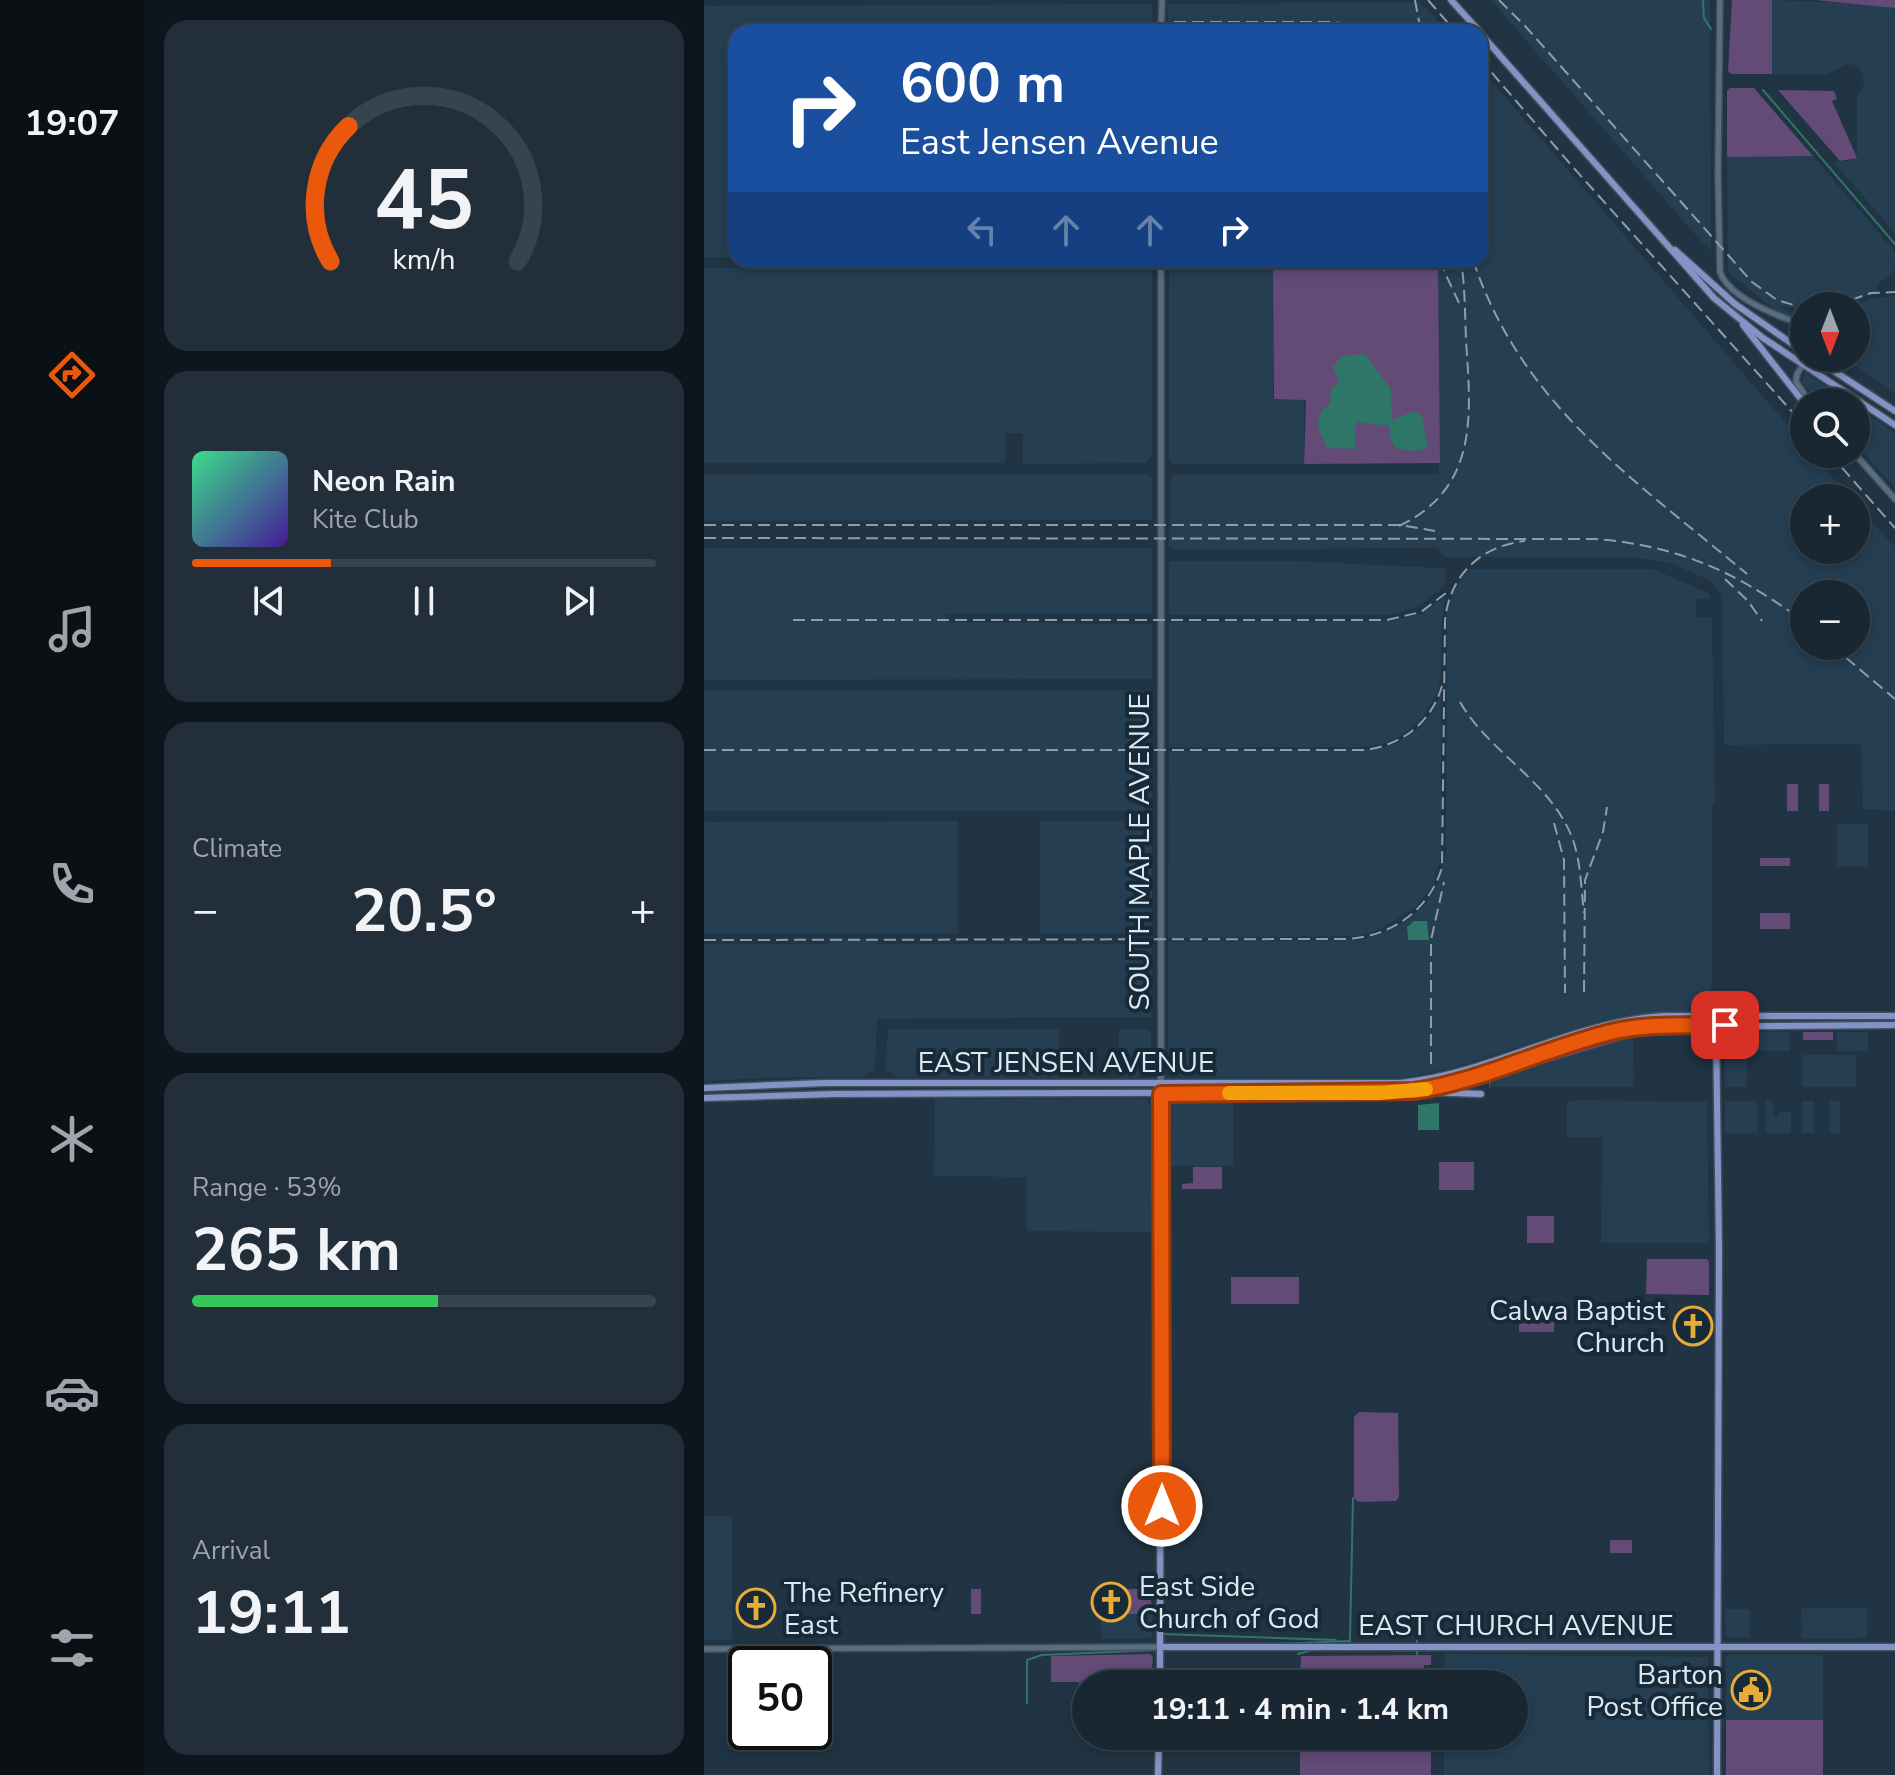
<!DOCTYPE html>
<meta charset="utf-8">
<style>
:root{--surface:#192732;--page:#222f3a;--text:#f1f3f6;--muted:#9fa5ac;--line:#37444d;--accent:#ea580c}
body{margin:0;font-family:"Nunito Sans",sans-serif;background:var(--page);color:var(--text);height:100vh;display:flex;flex-direction:column;font-size:30px;white-space:nowrap}
*{box-sizing:border-box;margin:0}
p{font-size:26px;color:var(--muted)}
.icon{flex:none;width:44px;height:44px;fill:none;stroke:currentColor;stroke-width:2;stroke-linecap:round;stroke-linejoin:round}
.map{position:relative;flex:1;overflow:hidden}
.details{display:flex;flex-direction:column;gap:20px;padding:20px;background:#0e151c;width:560px}
.details>*{flex:none}
.guide{position:absolute;left:24px;top:24px;width:760px;height:244px;border-radius:24px;box-shadow:0 4px 12px #0003,0 0 0 2px var(--line);background:#1a4fa0;color:#fff;overflow:hidden}
.needle{width:52px;rotate:180deg}
.controls{position:absolute;left:1086px;top:292px;display:grid;gap:16px}
.controls a{display:grid;place-items:center;width:80px;height:80px;border-radius:50%;background:var(--surface);box-shadow:0 4px 12px #0003,0 0 0 2px var(--line);font-size:40px}
.speed{position:absolute;left:24px;top:1646px;display:flex;gap:16px;font-size:40px;font-weight:700;text-align:center}
.speed>*{display:grid;place-content:center;width:104px;height:104px;border-radius:50%;background:var(--surface);box-shadow:0 4px 12px #0003,0 0 0 2px var(--line);line-height:1}
.speed .limit{border:4px solid #111;border-radius:12px;background:#fff;color:#111}
.pin{position:absolute;display:grid;place-items:center;width:68px;height:68px;color:#fff;margin:-34px;border-radius:16px;box-shadow:0 4px 12px #0006}
.me{position:absolute;width:88px;margin:-44px;rotate:0deg;stroke-linejoin:round;filter:drop-shadow(0 0 6px #0008)}
.turn{display:flex;align-items:center;gap:28px;height:168px;padding:0 40px;font-size:36px}
.turn .icon{width:104px;height:104px;stroke-width:2.5}
.turn b{display:block;font-size:56px;line-height:68px}
.lanes{display:flex;align-items:center;height:76px;padding:0 40px;background:#0003;justify-content:center;gap:40px;direction:ltr}
.lanes .off{opacity:.35}
.big{font-size:60px;font-weight:700;line-height:1.1}
.details .widget{flex:1;display:flex;flex-direction:column;justify-content:center;gap:12px;min-width:0;padding:0 28px;border-radius:24px;background:var(--page)}
.details .dial{align-items:center;gap:0}
.dial svg{height:208px;overflow:visible;fill:none;stroke:var(--line);stroke-width:7;stroke-linecap:round;text-anchor:middle}
.dial text{fill:var(--text);stroke:none}
.song{display:flex;align-items:center;gap:24px}
.cover{width:96px;height:96px;border-radius:12px;background:linear-gradient(135deg,hsl(150 70% 55%),hsl(260 70% 35%))}
.played{height:8px;border-radius:4px;background:linear-gradient(90deg,var(--accent) 30%,var(--line) 30%)}
.keys{display:flex;justify-content:space-around;direction:ltr}
.heat{display:flex;justify-content:space-between;align-items:center;font-size:44px;direction:ltr}
.charge{height:12px;border-radius:6px;background:linear-gradient(90deg,#34c759 53%,var(--line) 0)}
.trip{position:absolute;left:368px;top:1670px;width:456px;height:80px;border-radius:40px;background:var(--surface);box-shadow:0 4px 12px #0003,0 0 0 2px var(--line);font-weight:700;line-height:80px;text-align:center}
main{display:flex;flex:1;min-height:0}
.tabs{display:flex;flex-direction:column;width:144px;justify-content:space-around;align-items:center;background:#0a1014;color:var(--muted)}
.tabs .icon{width:56px;height:56px}
.tabs .on{color:var(--accent)}
.tabs b{font-size:36px;color:var(--text)}
.map>svg:first-child{display:block}
.built{fill:#253e52;fill-rule:evenodd}
.green{fill:#634a77}
.water{fill:#2e7667}
.lines{fill:none;stroke-linecap:round;stroke-linejoin:round}
.stream{stroke:#2e7667;stroke-width:2}
.minor-casing{stroke:#40505d;stroke-width:8}
.major-casing{stroke:#40505d;stroke-width:9}
.minor{stroke:#596e7f;stroke-width:5}
.major{stroke:#8393c6;stroke-width:6}
.rail{stroke:#8e9da9;stroke-width:2;stroke-dasharray:12 6;stroke-linecap:butt}
.route-casing{stroke:#983908;stroke-width:20}
.route{stroke:#ea580c;stroke-width:14}
.slow{stroke:#f59e0b;stroke-width:14}
.labels{text-anchor:middle;stroke-width:8;stroke-linejoin:round;paint-order:stroke}
.street-label{font-size:28px;fill:#dce8f2;stroke:#172a38}
.poi-label{font-size:28px;fill:#dce8f2;stroke:#172a38;text-anchor:end}
</style>
<main>
<nav class="tabs">
<b>19:07</b>
<svg class="icon on" aria-label="directions" viewBox="0 0 24 24"><path d="M12 3l9 9-9 9-9-9zM9 14v-3h6M13 9l2 2-2 2"/></svg>
<svg class="icon" aria-label="music" viewBox="0 0 24 24"><path d="M9 18V5l10-2v13"/><circle cx="6" cy="18" r="3"/><circle cx="16" cy="16" r="3"/></svg>
<svg class="icon" aria-label="phone" viewBox="0 0 24 24"><path d="M5 4h4l2 5-3 2q2 4 5 5l2-3 5 2v4C11 20 4 13 5 4z"/></svg>
<svg class="icon" aria-label="climate" viewBox="0 0 24 24"><path d="M12 3v18M4 7l16 10M4 17L20 7"/></svg>
<svg class="icon" aria-label="car" viewBox="0 0 24 24"><path d="M5 17H2v-5l4-1 3-4h7l3 4 3 1v5h-3M9 17h6M6 11h13"/><circle cx="7" cy="17" r="2"/><circle cx="17" cy="17" r="2"/></svg>
<svg class="icon" aria-label="filters" viewBox="0 0 24 24"><path d="M4 7h16M4 17h16"/><circle cx="9" cy="7" r="2"/><circle cx="15" cy="17" r="2"/></svg>
</nav>
<section class="details">
<div class="widget dial"><svg viewBox="0 0 100 80">
<path d="M14 69A42 42 0 1 1 86 69"/>
<path d="M14 69A42 42 0 0 1 21 17" stroke="#ea580c"/>
<text x="50" y="56" font-size="32" font-weight="700">45</text>
<text x="50" y="72" font-size="11">km/h</text>
</svg></div>
<div class="widget">
<div class="song"><i class="cover"></i><div><b>Neon Rain</b><p>Kite Club</p></div></div>
<div class="played"></div>
<div class="keys"><svg class="icon" aria-label="previous" viewBox="0 0 24 24"><path d="M18 5L8 12l10 7zM5 5v14"/></svg><svg class="icon" aria-label="pause" viewBox="0 0 24 24"><path d="M8 5v14M16 5v14"/></svg><svg class="icon" aria-label="next" viewBox="0 0 24 24"><path d="M6 5l10 7-10 7zM19 5v14"/></svg></div>
</div>
<div class="widget"><p>Climate</p>
<div class="heat"><a>−</a><b class="big">20.5°</b><a>+</a></div>
</div>
<div class="widget"><p>Range · 53%</p><b class="big">265 km</b><div class="charge"></div></div>
<div class="widget"><p>Arrival</p><b class="big">19:11</b></div>
</section>
<div class="map">
<svg width="1191" height="1775" viewBox="0 0 1191 1775">
<rect width="100%" height="100%" fill="#213443"/>
<g class="built">
<path d="M 787,0 L 1006,0 L 1007,251 L 997,241 Z"/>
<path d="M 1068,0 L 1168,4 L 1191,9 L 1191,233 L 1129,161 L 1141,162 L 1153,158 L 1153,95 L 1160,85 L 1158,72 L 1153,66 L 1145,64 L 1123,74 L 1068,74 Z"/>
<path d="M 716,2 L 744,32 L 465,32 L 463,4 Z"/>
<path d="M 448,4 L 448,32 L 32,32 L 32,257 L 0,257 L 0,6 Z"/>
<path d="M 776,68 L 1100,444 L 1100,454 L 1108,454 L 1146,498 L 1100,498 L 1100,550 L 1152,550 L 1152,505 L 1191,547 L 1191,811 L 1159,809 L 1157,744 L 1020,745 L 1018,595 L 1008,582 L 970,564 L 928,557 L 741,557 L 733,548 L 471,550 L 465,546 L 467,478 L 471,474 L 735,474 L 734,260 L 569,261 L 569,399 L 600,399 L 600,464 L 469,464 L 465,460 L 465,260 L 776,260 ZM 1100,594 L 1152,594 L 1152,646 L 1100,646 Z"/>
<path d="M 1109,156 L 1191,252 L 1191,271 L 1173,285 L 1172,293 L 1137,306 L 1100,306 L 1100,310 L 1077,306 L 1084,312 L 1100,314 L 1100,333 L 1024,272 L 1023,157 Z"/>
<path d="M 448,266 L 448,456 L 441,463 L 319,464 L 319,433 L 302,433 L 301,463 L 0,463 L 0,268 Z"/>
<path d="M 1191,296 L 1191,393 L 1138,358 L 1152,358 L 1152,306 L 1149,306 L 1166,299 Z"/>
<path d="M 1101,372 L 1146,402 L 1115,402 L 1098,382 Z"/>
<path d="M 1152,406 L 1191,433 L 1191,488 L 1152,445 Z"/>
<path d="M 444,474 L 448,478 L 448,520 L 0,521 L 0,475 Z"/>
<path d="M 0,548 L 448,548 L 448,614 L 242,614 L 242,622 L 448,624 L 448,679 L 0,680 Z"/>
<path d="M 465,561 L 592,561 L 734,568 L 742,569 L 742,585 L 716,606 L 687,615 L 465,615 Z"/>
<path d="M 764,569 L 949,569 L 1004,593 L 1007,599 L 992,599 L 992,617 L 1008,618 L 1011,801 L 1008,806 L 1008,978 L 1005,1007 L 999,1011 L 918,1017 L 882,1025 L 746,1069 L 701,1077 L 477,1077 L 464,1070 L 464,942 L 656,940 L 679,932 L 703,920 L 719,907 L 731,890 L 742,855 L 743,612 L 750,590 Z"/>
<path d="M 742,596 L 738,619 L 737,673 L 734,691 L 718,718 L 697,736 L 678,744 L 657,747 L 465,747 L 465,622 L 688,621 L 717,614 Z"/>
<path d="M 0,690 L 446,690 L 448,811 L 0,811 Z"/>
<path d="M 737,693 L 737,856 L 729,885 L 712,907 L 675,930 L 654,936 L 464,938 L 465,751 L 674,749 L 694,742 L 713,730 L 728,713 Z"/>
<path d="M 254,821 L 254,934 L 0,934 L 0,822 Z"/>
<rect x="336" y="821" width="112" height="113"/>
<rect x="1133" y="824" width="31" height="42"/>
<path d="M 125,939 L 172,939 L 173,944 L 448,944 L 447,1017 L 173,1019 L 171,1070 L 158,1077 L 81,1077 L 0,1081 L 0,944 L 124,944 Z"/>
<path d="M 184,1029 L 355,1029 L 355,1077 L 194,1077 L 181,1070 Z"/>
<path d="M 415,1029 L 443,1029 L 447,1031 L 447,1070 L 435,1077 L 415,1077 Z"/>
<rect x="1053" y="1032" width="33" height="19"/>
<rect x="1133" y="1032" width="31" height="19"/>
<path d="M 929,1036 L 930,1087 L 787,1087 L 787,1079 Z"/>
<rect x="1021" y="1055" width="22" height="32"/>
<path d="M 1099,1055 L 1152,1055 L 1152,1087 L 1098,1087 Z"/>
<path d="M 231,1099 L 441,1099 L 447,1106 L 447,1232 L 323,1231 L 322,1177 L 230,1176 Z"/>
<path d="M 468,1100 L 529,1100 L 529,1166 L 464,1166 L 464,1104 Z"/>
<path d="M 877,1100 L 1003,1102 L 1005,1243 L 897,1243 L 898,1137 L 863,1137 L 863,1101 Z"/>
<rect x="1021" y="1101" width="32" height="32"/>
<path d="M 1062,1101 L 1069,1101 L 1069,1117 L 1074,1117 L 1074,1112 L 1087,1112 L 1087,1133 L 1062,1133 Z"/>
<rect x="1098" y="1101" width="12" height="32"/>
<rect x="1126" y="1101" width="10" height="32"/>
<path d="M 0,1516 L 28,1516 L 28,1637 L 26,1640 L 0,1640 Z"/>
<path d="M 1097,1608 L 1163,1608 L 1163,1638 L 1098,1639 Z"/>
<path d="M 1021,1609 L 1046,1609 L 1046,1638 L 1022,1637 Z"/>
<path d="M 397,1614 L 449,1614 L 448,1638 L 397,1639 Z"/>
<path d="M 741,1654 L 1004,1657 L 1005,1775 L 740,1775 L 740,1736 L 810,1736 L 810,1684 L 741,1684 Z"/>
<path d="M 1024,1655 L 1119,1655 L 1119,1720 L 1022,1720 L 1022,1657 Z"/>
</g>
<g class="green">
<path d="M 1028,0 L 1068,0 L 1068,74 L 1027,74 L 1024,71 Z"/>
<path d="M 1111,0 L 1191,0 L 1191,8 Z"/>
<path d="M 1026,88 L 1050,88 L 1109,156 L 1023,157 L 1023,91 Z"/>
<path d="M 1074,90 L 1130,91 L 1133,99 L 1128,101 L 1153,158 L 1136,161 Z"/>
<path d="M 569,266 L 734,266 L 736,463 L 600,464 L 602,400 L 570,399 Z"/>
<rect x="1083" y="784" width="11" height="27"/>
<rect x="1115" y="784" width="10" height="27"/>
<rect x="1056" y="858" width="30" height="8"/>
<rect x="1056" y="913" width="30" height="16"/>
<rect x="1099" y="1032" width="30" height="8"/>
<path d="M 931,1033 L 925,1038 L 788,1079 L 785,1089 L 785,1077 L 895,1042 Z"/>
<rect x="735" y="1162" width="35" height="28"/>
<path d="M 489,1167 L 518,1167 L 518,1189 L 478,1189 L 478,1184 L 489,1183 Z"/>
<rect x="823" y="1216" width="27" height="27"/>
<path d="M 943,1259 L 1003,1259 L 1005,1262 L 1005,1295 L 942,1294 Z"/>
<rect x="527" y="1277" width="68" height="27"/>
<rect x="815" y="1322" width="35" height="10"/>
<path d="M 655,1412 L 694,1413 L 695,1497 L 692,1501 L 654,1502 L 650,1498 L 650,1417 Z"/>
<rect x="906" y="1540" width="22" height="13"/>
<rect x="267" y="1589" width="10" height="25"/>
<path d="M 422,1589 L 445,1589 L 449,1614 L 422,1614 Z"/>
<path d="M 446,1654 L 449,1657 L 447,1684 L 382,1684 L 382,1690 L 374,1682 L 347,1682 L 347,1656 Z"/>
<path d="M 727,1655 L 727,1665 L 720,1665 L 720,1684 L 596,1684 L 597,1656 Z"/>
<rect x="1022" y="1720" width="97" height="55"/>
<rect x="596" y="1736" width="131" height="39"/>
</g>
<g class="water">
<path d="M 661,354 L 687,389 L 688,420 L 710,411 L 718,416 L 724,447 L 713,451 L 692,449 L 686,438 L 685,426 L 652,422 L 651,449 L 623,448 L 613,426 L 618,410 L 626,404 L 627,388 L 635,383 L 629,367 L 638,356 Z"/>
<path d="M 710,921 L 723,921 L 725,940 L 704,940 L 703,927 Z"/>
<path d="M 735,1103 L 735,1130 L 714,1130 L 714,1105 Z"/>
</g>
<g class="lines">
<g class="stream">
<path d="M 999,0 L 1000,18 L 1007,29"/>
<path d="M 1059,90 L 1191,244"/>
<path d="M 458,1634 L 632,1640"/>
<path d="M 646,1639 L 649,1498"/>
<path d="M 713,1641 L 713,1654"/>
<path d="M 572,1644 L 646,1641"/>
<path d="M 594,1654 L 612,1649"/>
<path d="M 323,1703 L 323,1660 L 338,1655 L 453,1650"/>
</g>
<g class="minor-casing">
<g id="minor">
<path d="M 1016,0 L 1014,176 L 1016,272 C 1025,298 1076,317 1100,325"/>
<path d="M 457,32 L 458,0"/>
<path d="M 1103,358 L 1093,374 L 1092,382 L 1106,402"/>
<path d="M 1151,454 L 1191,499"/>
<path d="M 457,1094 L 457,260"/>
<path d="M 0,1649 L 457,1647"/>
</g>
</g>
<g class="major-casing">
<g id="major">
<path d="M 747,0 L 776,32"/>
<path d="M 776,33 L 1010,298 L 1059,338 L 1191,425"/>
<path d="M 971,250 L 1031,304 L 1100,352"/>
<path d="M 1039,325 L 1100,403"/>
<path d="M 1110,358 L 1191,411"/>
<path d="M 1012,1024 L 1015,1250 L 1013,1775"/>
<path d="M 0,1088 L 121,1083 L 696,1083 C 788,1074 868,1021 961,1016 L 1191,1016"/>
<path d="M 721,1092 L 777,1094"/>
<path d="M 0,1098 L 130,1094 L 698,1092 C 779,1083 852,1039 933,1027 L 1191,1025"/>
<path d="M 457,1647 L 1191,1647"/>
<path d="M 456,1684 L 457,1094"/>
<path d="M 454,1775 L 455,1736"/>
</g>
</g>
<use href="#minor" class="minor"/>
<use href="#major" class="major"/>
<g class="rail">
<path d="M 711,0 L 717,32"/>
<path d="M 724,0 L 752,32"/>
<path d="M 795,0 L 822,27 L 1048,282 L 1073,300 L 1100,308"/>
<path d="M 470,22 L 629,22 L 653,25 L 670,32"/>
<path d="M 776,59 L 868,166 L 1100,425"/>
<path d="M 735,260 L 755,303"/>
<path d="M 769,260 C 818,406 931,480 1043,574"/>
<path d="M 1130,306 L 1167,293 L 1191,292"/>
<path d="M 1126,454 L 1191,528"/>
<path d="M 0,525 L 696,525 L 731,531"/>
<path d="M 695,526 C 775,488 767,414 762,341 C 761,314 761,287 757,260"/>
<path d="M 0,538 L 891,539 C 972,545 1030,571 1095,618"/>
<path d="M 1021,579 L 1044,601 L 1058,621"/>
<path d="M 89,620 L 683,620 L 717,612 L 746,590"/>
<path d="M 1128,646 L 1191,699"/>
<path d="M 756,702 C 786,754 848,782 869,840 C 877,863 877,889 880,913"/>
<path d="M 0,750 L 661,750 C 698,745 727,723 738,686"/>
<path d="M 850,823 L 860,860 L 861,993"/>
<path d="M 0,940 L 642,939 C 687,937 726,910 738,867 L 741,621 C 745,576 776,546 821,541"/>
<path d="M 880,992 L 881,880 L 899,832 L 903,807"/>
<path d="M 727,1064 L 727,940 L 740,882"/>
</g>
</g>
<g class="lines">
<g class="route-casing">
<path id="route" d="M 458,1506 L 457,1094 L 710,1091 C 779,1081 843,1047 911,1031 C 947,1023 984,1026 1021,1025"/>
</g>
<use href="#route" class="route"/>
<path class="slow" d="M 525,1093 L 676,1093 L 722,1089"/>
</g>
<defs>
<g id="church-ring" transform="scale(2)"><circle r="9.5" fill="#172a38" stroke="#e9ab38" stroke-width="1.5"/><path d="M-1.2-6h2.4v3.5h3.3v2.4h-3.3V6h-2.4V-.1h-3.3v-2.4h3.3Z" fill="#e9ab38"/></g>
<g id="civic-ring" transform="scale(2)"><circle r="9.5" fill="#172a38" stroke="#e9ab38" stroke-width="1.5"/><path d="M-.6-6.5H3V-4.5H.6V-3L4-1V1h2V6H-6V1h2V-1L-.6-3ZM-1.2 2.5V6h2.4V2.5Z" fill="#e9ab38"/></g>
</defs>
<g fill-rule="evenodd">
<use href="#church-ring" x="989" y="1326"/>
<use href="#church-ring" x="407" y="1602"/>
<use href="#church-ring" x="52" y="1608"/>
<use href="#civic-ring" x="1047" y="1690"/>
</g>
<g class="labels">
<g class="street-label">
<text transform="translate(435 852) rotate(-90)" y="10">SOUTH MAPLE AVENUE</text>
<text x="362" y="1072">EAST JENSEN AVENUE</text>
<text x="812" y="1635">EAST CHURCH AVENUE</text>
</g>
<g class="poi-label">
<text x="961" y="1320">Calwa Baptist<tspan x="961" dy="32">Church</tspan></text>
<text x="435" y="1596" text-anchor="start">East Side<tspan x="435" dy="32">Church of God</tspan></text>
<text x="80" y="1602" text-anchor="start">The Refinery<tspan x="80" dy="32">East</tspan></text>
<text x="1019" y="1684">Barton<tspan x="1019" dy="32">Post Office</tspan></text>
</g>
</g>
</svg>
<div class="controls">
<a><svg class="needle" viewBox="-14 -14 28 28"><path d="M0-13l5 13h-10z" fill="#e53935"/><path d="M0 13l5-13h-10z" fill="#9fa5ac"/></svg></a>
<a><svg class="icon" aria-label="search" viewBox="0 0 24 24"><circle cx="10" cy="10" r="6"/><path d="M15 15l6 6"/></svg></a>
<a>+</a>
<a>−</a>
</div>
<div class="speed"><div class="limit">50</div></div>
<div class="pin" style="left:1021px;top:1025px;background:#d93025"><svg class="icon" aria-label="arrive" viewBox="0 0 24 24"><path d="M6 21V4h12l-3 4 3 4H6"/></svg></div>
<svg class="me" style="left:458px;top:1506px" viewBox="-20 -20 40 40"><circle r="17" fill="#ea580c" stroke="#fff" stroke-width="3"/><path d="M0-11L8 9 0 5-8 9z" fill="#fff"/></svg>
<div class="trip">19:11 · 4 min · 1.4 km</div>
<div class="guide">
<div class="turn"><svg class="icon" aria-label="right" viewBox="0 0 24 24"><path d="M7 20v-9h11M14 6l5 5-5 5"/></svg><div><b>600 m</b>East Jensen Avenue</div></div>
<div class="lanes"><svg class="icon off" aria-label="left" viewBox="0 0 24 24"><path d="M17 20v-9H6M10 6l-5 5 5 5"/></svg><svg class="icon off" aria-label="ahead" viewBox="0 0 24 24"><path d="M12 20V5M6 11l6-6 6 6"/></svg><svg class="icon off" aria-label="ahead" viewBox="0 0 24 24"><path d="M12 20V5M6 11l6-6 6 6"/></svg><svg class="icon" aria-label="right" viewBox="0 0 24 24"><path d="M7 20v-9h11M14 6l5 5-5 5"/></svg></div>
</div>
</div>
</main>
